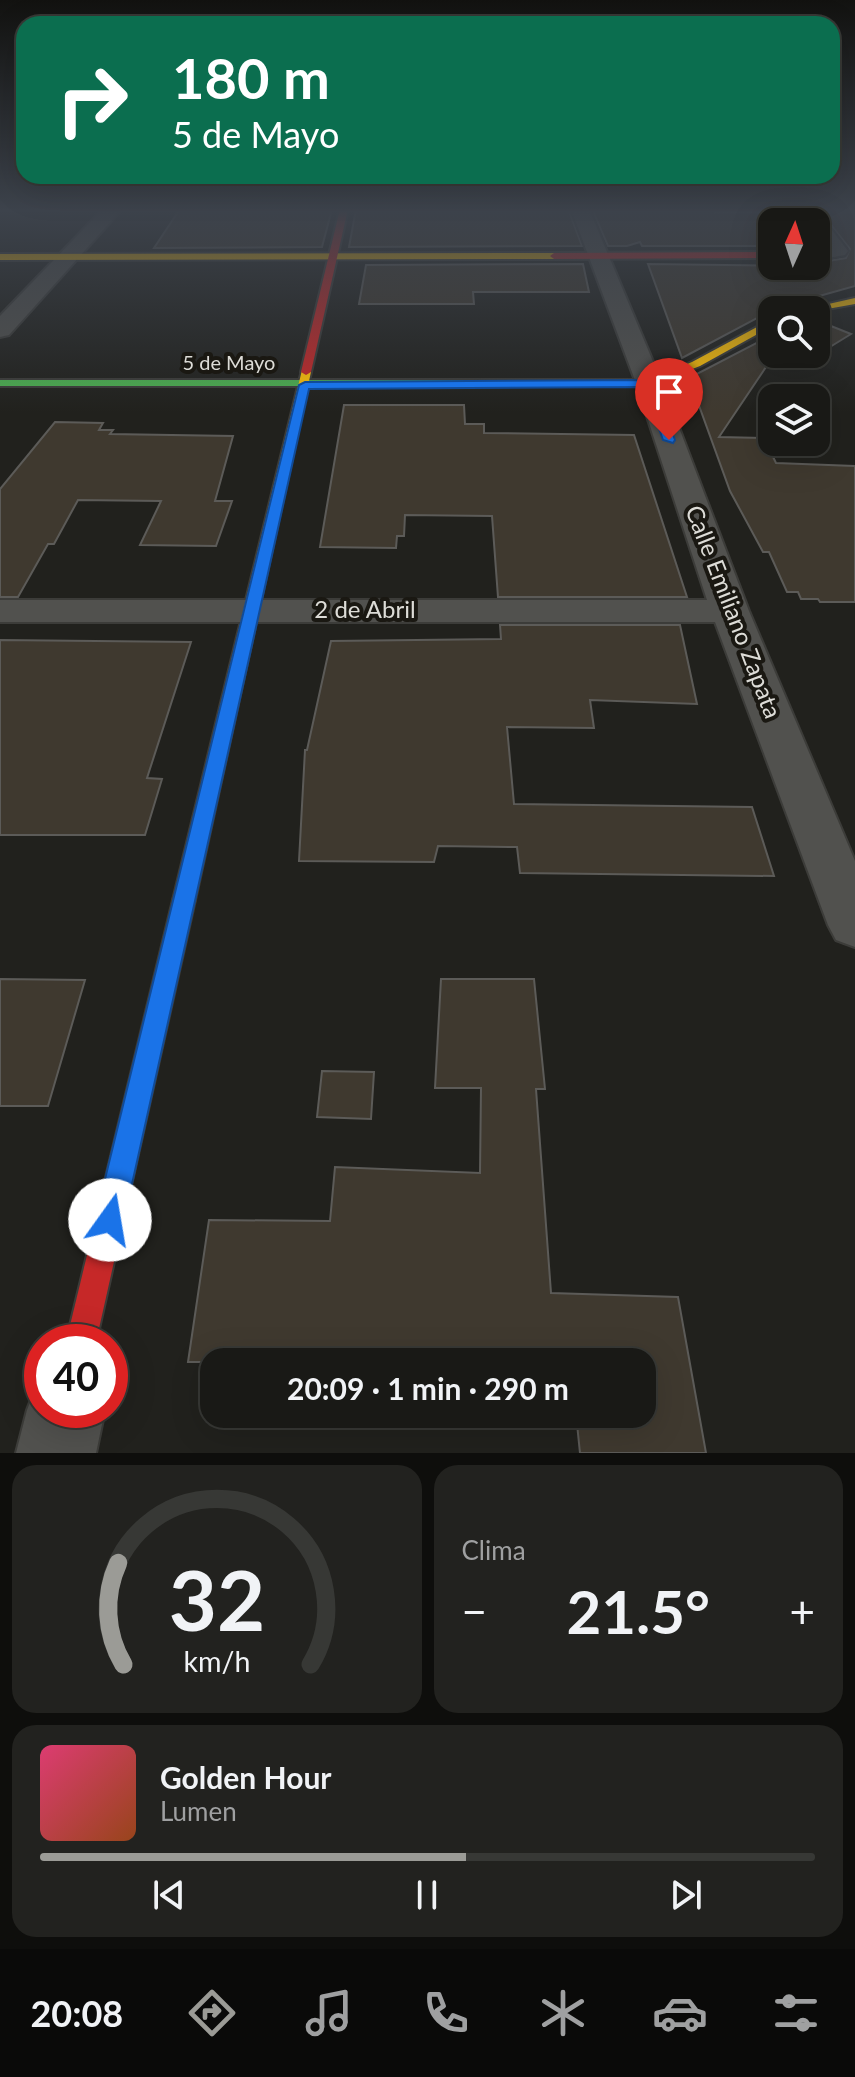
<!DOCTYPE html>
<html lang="es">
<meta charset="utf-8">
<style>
:root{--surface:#191916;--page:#22221f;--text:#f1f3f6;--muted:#9fa0a1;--line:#373835;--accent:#9b9b96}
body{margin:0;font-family:Lato,sans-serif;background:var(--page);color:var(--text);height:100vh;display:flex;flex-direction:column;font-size:30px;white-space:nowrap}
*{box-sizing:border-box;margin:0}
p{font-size:26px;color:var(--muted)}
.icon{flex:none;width:44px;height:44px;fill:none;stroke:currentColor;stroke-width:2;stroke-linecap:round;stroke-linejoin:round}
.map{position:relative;height:1453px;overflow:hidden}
.drawer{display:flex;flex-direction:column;gap:12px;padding:12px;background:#0e0e0c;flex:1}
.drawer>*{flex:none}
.banner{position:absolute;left:16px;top:16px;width:824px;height:168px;border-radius:24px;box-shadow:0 8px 32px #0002,0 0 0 2px var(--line);background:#0b6e4f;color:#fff;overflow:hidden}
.needle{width:52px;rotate:3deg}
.tools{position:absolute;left:758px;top:208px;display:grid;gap:16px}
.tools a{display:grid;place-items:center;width:72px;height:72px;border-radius:16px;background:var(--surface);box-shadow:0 8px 32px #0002,0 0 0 2px var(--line);font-size:40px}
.speed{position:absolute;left:24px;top:1324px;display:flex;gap:16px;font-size:40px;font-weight:700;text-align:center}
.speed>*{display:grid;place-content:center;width:104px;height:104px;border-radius:50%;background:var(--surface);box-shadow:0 8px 32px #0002,0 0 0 2px var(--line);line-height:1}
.speed .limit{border:12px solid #d22;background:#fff;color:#111}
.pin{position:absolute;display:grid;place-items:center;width:68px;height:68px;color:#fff;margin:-82px -34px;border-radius:50% 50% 50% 0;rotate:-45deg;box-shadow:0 0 8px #0007}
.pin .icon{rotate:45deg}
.me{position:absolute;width:88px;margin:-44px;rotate:13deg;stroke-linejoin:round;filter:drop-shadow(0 0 6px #0008)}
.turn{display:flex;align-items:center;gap:28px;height:168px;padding:0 24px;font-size:36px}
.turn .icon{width:104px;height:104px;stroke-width:2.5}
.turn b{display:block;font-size:56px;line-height:68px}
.big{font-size:60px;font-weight:700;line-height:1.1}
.drawer .tile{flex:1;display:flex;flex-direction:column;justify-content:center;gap:12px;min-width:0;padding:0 28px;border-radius:24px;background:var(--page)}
.drawer .dial{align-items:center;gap:0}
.dial svg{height:208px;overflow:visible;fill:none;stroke:var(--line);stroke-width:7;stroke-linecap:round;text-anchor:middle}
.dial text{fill:var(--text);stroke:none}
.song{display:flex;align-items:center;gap:24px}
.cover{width:96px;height:96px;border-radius:12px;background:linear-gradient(135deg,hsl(340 70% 55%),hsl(20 70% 35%))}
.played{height:8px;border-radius:4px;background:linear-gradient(90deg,var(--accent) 55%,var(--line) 55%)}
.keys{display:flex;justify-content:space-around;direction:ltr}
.heat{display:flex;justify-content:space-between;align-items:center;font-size:44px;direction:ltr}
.drawer .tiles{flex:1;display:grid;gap:12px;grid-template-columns:1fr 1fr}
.tile:last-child{grid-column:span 2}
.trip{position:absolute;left:200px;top:1348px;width:456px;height:80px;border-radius:24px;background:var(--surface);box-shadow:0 8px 32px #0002,0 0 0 2px var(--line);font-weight:700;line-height:80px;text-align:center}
.dock{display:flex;height:128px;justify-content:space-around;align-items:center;background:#0a0a09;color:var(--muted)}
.dock .icon{width:56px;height:56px}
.dock .current{color:var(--accent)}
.dock b{font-size:36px;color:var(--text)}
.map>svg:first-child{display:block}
.building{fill:#3f392f;stroke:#5c5b58;stroke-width:2}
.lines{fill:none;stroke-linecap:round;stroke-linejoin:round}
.street-casing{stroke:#3c3c39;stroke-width:4}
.fast-casing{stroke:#3c3c39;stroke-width:4}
.slow-casing{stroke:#3c3c39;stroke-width:4}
.jam-casing{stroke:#3c3c39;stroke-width:4}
.street{fill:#51514e;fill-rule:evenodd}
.fast{fill:#4caf50;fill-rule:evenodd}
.slow{fill:#ffc107;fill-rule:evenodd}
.jam{fill:#c62828;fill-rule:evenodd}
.route{fill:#1a73e8;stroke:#114b97;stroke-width:2}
.labels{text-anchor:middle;stroke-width:8;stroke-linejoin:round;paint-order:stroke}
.far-street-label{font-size:20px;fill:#dddcd7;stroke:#1a1812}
.street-label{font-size:24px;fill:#dddcd7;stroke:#1a1812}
</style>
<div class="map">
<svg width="855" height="1453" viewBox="0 0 855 1453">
<rect width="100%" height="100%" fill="#21211d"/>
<g class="building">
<path d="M 180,209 L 332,209 L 322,247 L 154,248 Z"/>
<path d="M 356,209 L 568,209 L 582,246 L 349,247 Z"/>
<path d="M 592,209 L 715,209 L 715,213 L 855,211 L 855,286 L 798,302 L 787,310 L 772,310 L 682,358 L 648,264 L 816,266 L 816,263 L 846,258 L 850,249 L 825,217 L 817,214 L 804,222 L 772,222 L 772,246 L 642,246 L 640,242 L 627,246 L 608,246 Z"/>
<path d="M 583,264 L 589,292 L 473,292 L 474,304 L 359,304 L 366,265 Z"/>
<path d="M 816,320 L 851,334 L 799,366 L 772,358 L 719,437 L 764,438 L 776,463 L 855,466 L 855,602 L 820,602 L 818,599 L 801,599 L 798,592 L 787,592 L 769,552 L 763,552 L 730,491 L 689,378 L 772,335 L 772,354 L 816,354 Z"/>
<path d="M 344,405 L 464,405 L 465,424 L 484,424 L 484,433 L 634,435 L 687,597 L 498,597 L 492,516 L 405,515 L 404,536 L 397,536 L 396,548 L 320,547 Z"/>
<path d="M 55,422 L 103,423 L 99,430 L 113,430 L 110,434 L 233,436 L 215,501 L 232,501 L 216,546 L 140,545 L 161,501 L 78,500 L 54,544 L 48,544 L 18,597 L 0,597 L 0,489 Z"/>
<path d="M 500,625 L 680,625 L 697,704 L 590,700 L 594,728 L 507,727 L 514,804 L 752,807 L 774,876 L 520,873 L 517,847 L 438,846 L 434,862 L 299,861 L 305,750 L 307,750 L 331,641 L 501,639 Z"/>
<path d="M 0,640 L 191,642 L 147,778 L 162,779 L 145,835 L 0,835 Z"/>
<path d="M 0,979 L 85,980 L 48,1106 L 0,1106 Z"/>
<path d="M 441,979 L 534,979 L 545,1089 L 536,1089 L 551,1293 L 678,1297 L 706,1453 L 580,1453 L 576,1414 L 642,1414 L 642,1362 L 188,1362 L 209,1220 L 330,1221 L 335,1167 L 480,1173 L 481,1088 L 435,1088 Z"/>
<path d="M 322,1071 L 374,1072 L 371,1119 L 317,1117 Z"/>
</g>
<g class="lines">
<g class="street-casing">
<g id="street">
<path d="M 103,209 L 122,209 L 9,335 L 0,337 L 0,316 Z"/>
<path d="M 571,209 L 589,209 L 662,383 L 749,611 L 855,861 L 855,947 L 836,940 L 828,925 L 715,622 L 0,622 L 0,600 L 707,600 L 636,383 Z"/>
<path d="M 816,217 L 823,219 L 845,247 L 848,251 L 845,255 L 816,260 L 816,248 L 824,247 L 816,236 L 816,222 L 807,222 Z"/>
<path d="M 42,1381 L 42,1410 L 105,1410 L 96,1453 L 16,1453 L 27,1410 L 38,1382 Z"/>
</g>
</g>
<g class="fast-casing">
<path id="fast" d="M 0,380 L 481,380 L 486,383 L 481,386 L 0,386 Z"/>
</g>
<g class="slow-casing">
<g id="slow">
<path d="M 0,254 L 554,253 L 558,256 L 554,259 L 0,260 Z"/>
<path d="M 855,298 L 855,304 L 816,311 L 802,310 Z"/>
<path d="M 772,319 L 772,326 L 700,366 L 649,386 L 481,386 L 476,383 L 481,380 L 648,380 L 692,362 Z"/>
<path d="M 302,370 L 311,372 L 195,900 L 192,906 L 184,908 L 176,906 L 173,900 Z"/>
</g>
</g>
<g class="jam-casing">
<g id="jam">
<path d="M 340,209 L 348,209 L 311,372 L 306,375 L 301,372 Z"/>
<path d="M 772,252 L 772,258 L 554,259 L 550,256 L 554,253 Z"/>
<path d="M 184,892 L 192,894 L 195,900 L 96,1342 L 66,1342 L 173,900 L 176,894 Z"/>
</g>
</g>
<use href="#street" class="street"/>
<use href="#fast" class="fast"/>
<use href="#slow" class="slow"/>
<use href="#jam" class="jam"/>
</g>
<linearGradient id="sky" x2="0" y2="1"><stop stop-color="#121210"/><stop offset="0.51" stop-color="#3d434c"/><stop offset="1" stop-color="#3d434c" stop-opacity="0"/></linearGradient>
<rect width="855" height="413" fill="url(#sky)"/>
<path class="route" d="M 649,380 L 654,383 L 675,440 L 673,443 L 663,440 L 644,387 L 309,389 L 124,1220 L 120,1230 L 110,1234 L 100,1230 L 95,1220 L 299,385 L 305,382 Z"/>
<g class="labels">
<g class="far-street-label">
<text x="229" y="370">5 de Mayo</text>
</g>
<g class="street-label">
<text x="365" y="618">2 de Abril</text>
<text transform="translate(733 612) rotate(69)" y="8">Calle Emiliano Zapata</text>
</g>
</g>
</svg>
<div class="tools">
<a><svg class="needle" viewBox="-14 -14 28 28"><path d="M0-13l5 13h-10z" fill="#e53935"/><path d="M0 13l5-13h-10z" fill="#9fa0a1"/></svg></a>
<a><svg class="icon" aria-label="search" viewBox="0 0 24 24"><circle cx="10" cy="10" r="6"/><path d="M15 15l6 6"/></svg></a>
<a><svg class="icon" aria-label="layers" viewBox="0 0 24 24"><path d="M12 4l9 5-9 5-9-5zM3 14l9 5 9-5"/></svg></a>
</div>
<div class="speed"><div class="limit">40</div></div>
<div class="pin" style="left:669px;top:440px;background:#d93025"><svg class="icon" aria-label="arrive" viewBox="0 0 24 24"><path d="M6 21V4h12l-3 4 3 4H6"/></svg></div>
<svg class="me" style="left:110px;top:1220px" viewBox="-20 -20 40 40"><circle r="19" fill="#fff"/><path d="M0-13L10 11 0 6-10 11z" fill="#1a73e8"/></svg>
<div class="trip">20:09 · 1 min · 290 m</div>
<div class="banner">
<div class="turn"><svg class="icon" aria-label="right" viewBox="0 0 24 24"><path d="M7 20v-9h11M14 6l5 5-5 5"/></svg><div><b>180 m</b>5 de Mayo</div></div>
</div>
</div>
<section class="drawer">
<div class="tiles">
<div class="tile dial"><svg viewBox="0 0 100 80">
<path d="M14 69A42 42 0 1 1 86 69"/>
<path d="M14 69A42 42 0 0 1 12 30" stroke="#9b9b96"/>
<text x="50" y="56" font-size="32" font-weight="700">32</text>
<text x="50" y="72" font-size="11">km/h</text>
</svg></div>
<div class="tile"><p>Clima</p>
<div class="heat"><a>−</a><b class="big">21.5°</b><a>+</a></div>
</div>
<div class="tile">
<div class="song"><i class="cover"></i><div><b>Golden Hour</b><p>Lumen</p></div></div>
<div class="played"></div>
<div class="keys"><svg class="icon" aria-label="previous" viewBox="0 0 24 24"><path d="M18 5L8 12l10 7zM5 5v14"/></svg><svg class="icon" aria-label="pause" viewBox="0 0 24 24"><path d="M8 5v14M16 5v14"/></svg><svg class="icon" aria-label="next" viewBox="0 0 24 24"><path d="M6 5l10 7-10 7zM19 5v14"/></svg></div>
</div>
</div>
</section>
<nav class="dock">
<b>20:08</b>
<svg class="icon current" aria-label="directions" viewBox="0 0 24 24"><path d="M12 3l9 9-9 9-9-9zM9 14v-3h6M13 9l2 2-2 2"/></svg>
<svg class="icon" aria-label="music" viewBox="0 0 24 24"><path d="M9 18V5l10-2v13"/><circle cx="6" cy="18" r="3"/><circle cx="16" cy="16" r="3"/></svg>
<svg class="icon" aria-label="phone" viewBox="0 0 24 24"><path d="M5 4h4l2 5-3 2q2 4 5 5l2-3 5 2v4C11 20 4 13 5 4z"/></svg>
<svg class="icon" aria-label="climate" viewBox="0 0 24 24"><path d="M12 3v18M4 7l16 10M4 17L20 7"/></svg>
<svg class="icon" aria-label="car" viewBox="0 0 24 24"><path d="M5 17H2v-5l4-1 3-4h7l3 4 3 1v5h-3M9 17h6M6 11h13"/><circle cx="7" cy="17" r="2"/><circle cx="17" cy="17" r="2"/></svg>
<svg class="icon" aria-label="filters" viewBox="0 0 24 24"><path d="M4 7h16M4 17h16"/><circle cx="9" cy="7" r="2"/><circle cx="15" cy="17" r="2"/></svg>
</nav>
